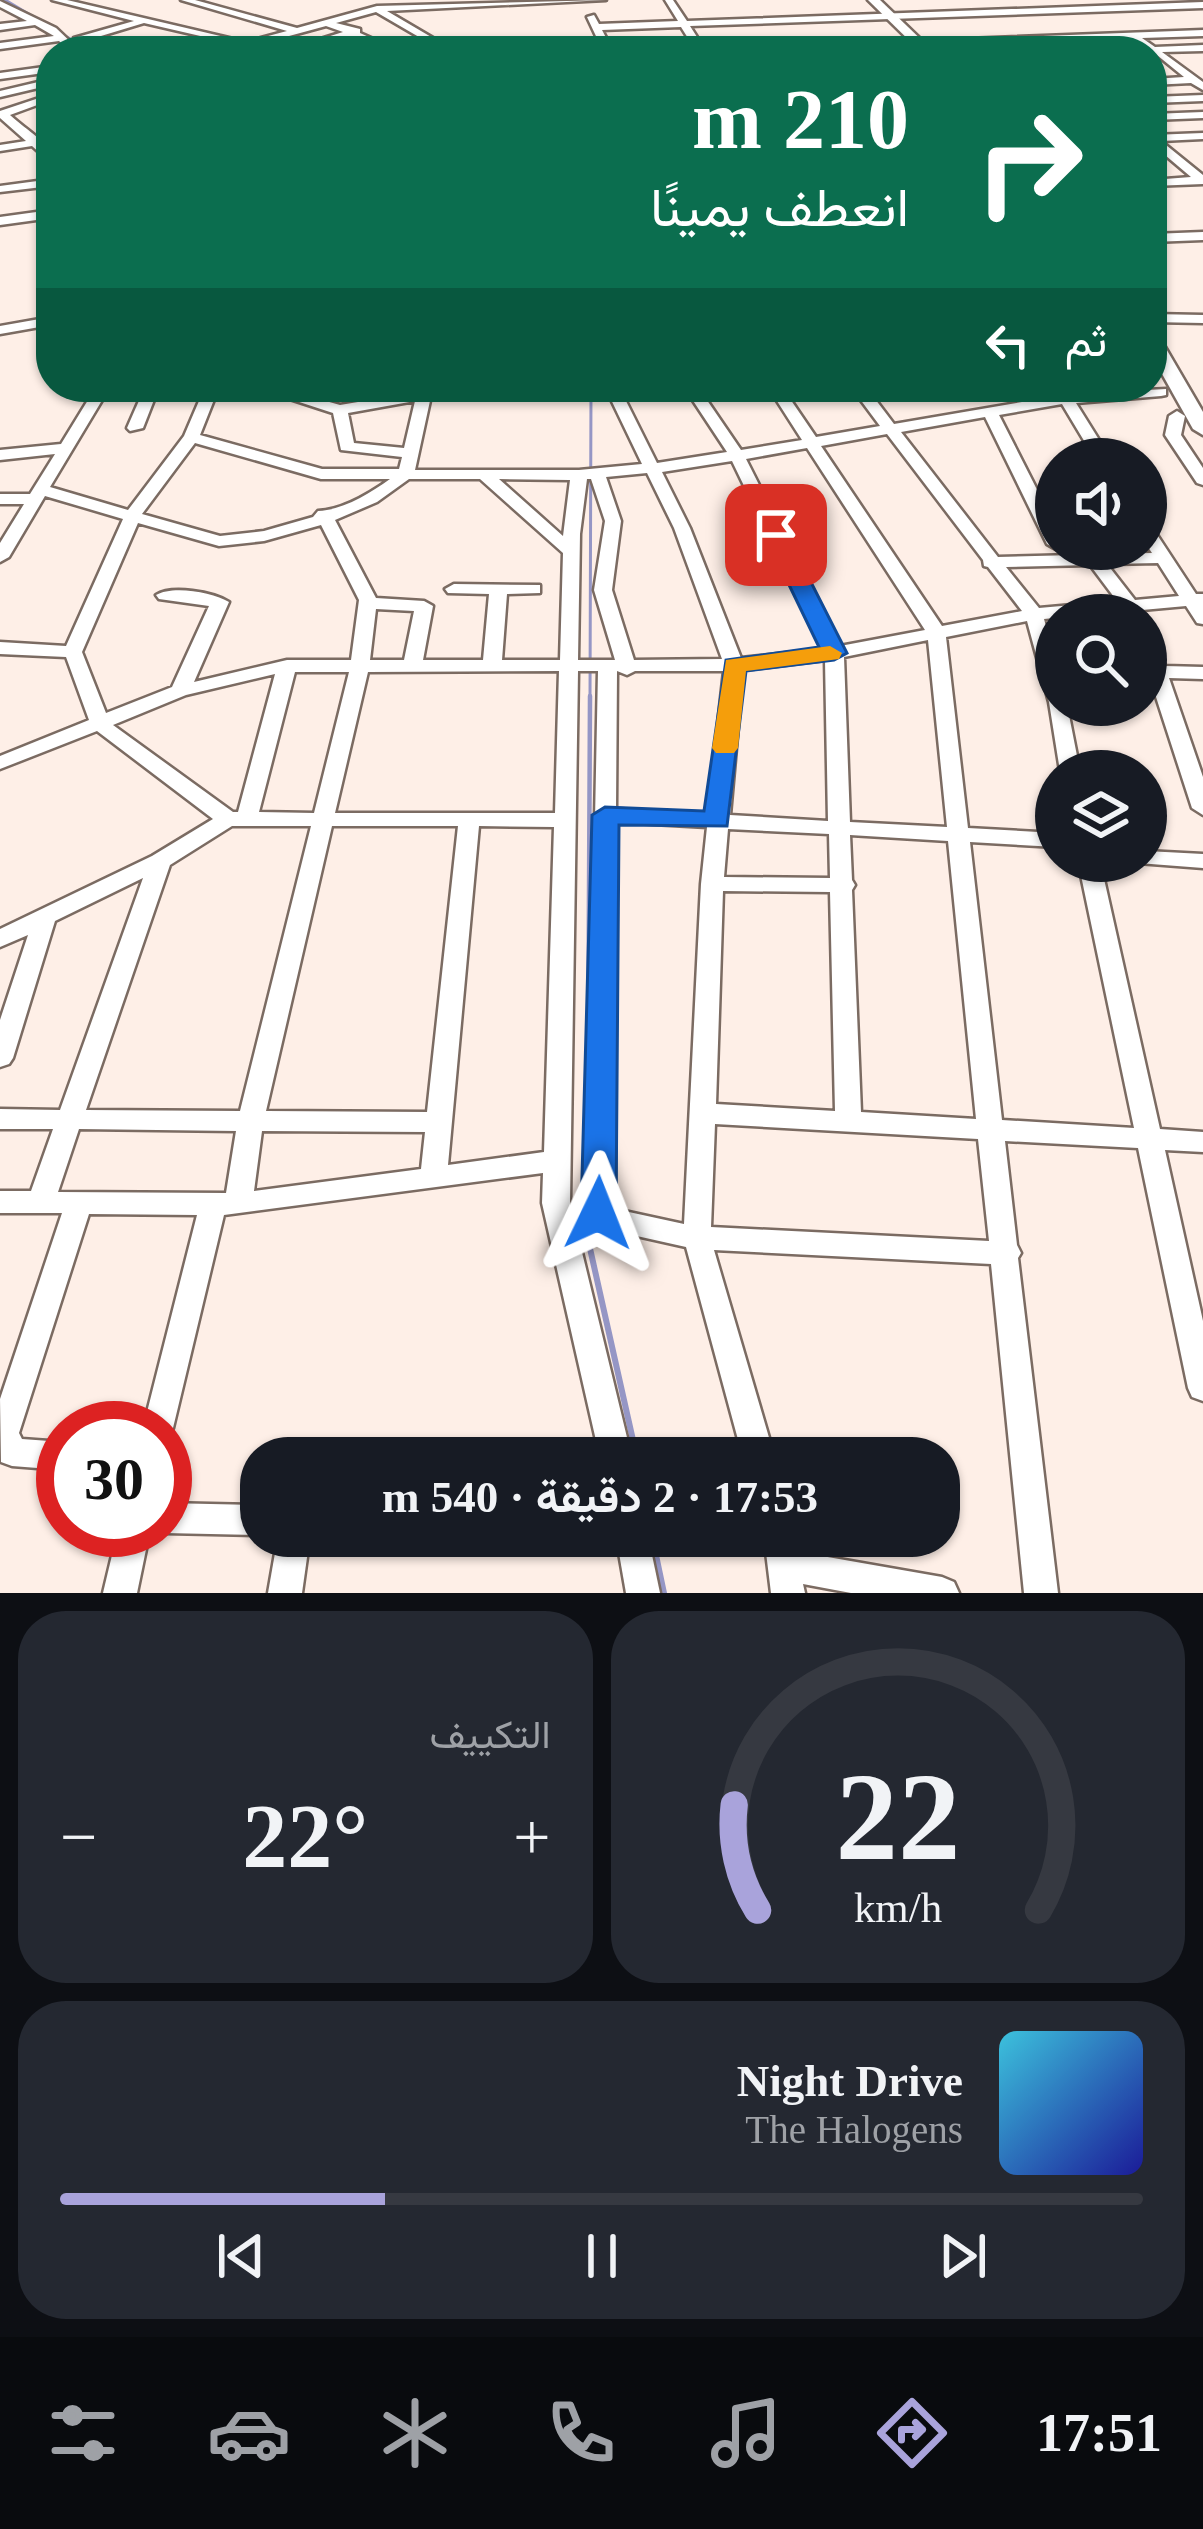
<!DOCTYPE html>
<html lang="ar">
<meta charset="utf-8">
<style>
:root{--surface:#171b24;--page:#242831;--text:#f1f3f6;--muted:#9ea1a6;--line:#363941;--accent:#a9a3db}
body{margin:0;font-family:"Times New Roman",Vazirmatn,serif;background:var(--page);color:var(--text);direction:rtl;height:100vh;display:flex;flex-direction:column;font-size:45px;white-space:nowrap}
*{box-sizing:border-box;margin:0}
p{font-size:39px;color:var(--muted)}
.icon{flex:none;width:66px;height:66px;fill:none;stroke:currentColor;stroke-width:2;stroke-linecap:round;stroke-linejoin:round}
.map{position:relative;height:1593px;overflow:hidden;direction:ltr}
.sheet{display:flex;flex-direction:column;gap:18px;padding:18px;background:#0d0f14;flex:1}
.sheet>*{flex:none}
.top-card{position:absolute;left:36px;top:36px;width:1131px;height:366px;border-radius:48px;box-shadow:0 3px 9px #0004;direction:rtl;background:#0b6e4f;color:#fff;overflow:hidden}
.tools{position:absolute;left:1035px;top:438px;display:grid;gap:24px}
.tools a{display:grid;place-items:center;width:132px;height:132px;border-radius:50%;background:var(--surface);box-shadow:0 3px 9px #0004;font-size:60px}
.speed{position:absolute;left:36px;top:1401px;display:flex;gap:24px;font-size:60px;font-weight:700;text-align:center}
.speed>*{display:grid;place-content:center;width:156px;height:156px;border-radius:50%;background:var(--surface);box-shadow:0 3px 9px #0004;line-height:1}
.speed .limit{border:18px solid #d22;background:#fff;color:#111}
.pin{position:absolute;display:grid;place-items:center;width:102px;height:102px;color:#fff;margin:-51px;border-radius:24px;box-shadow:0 6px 18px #0006}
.me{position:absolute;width:132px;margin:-66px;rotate:2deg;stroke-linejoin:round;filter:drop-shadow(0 0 9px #0008)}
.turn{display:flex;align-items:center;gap:42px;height:252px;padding:0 60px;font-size:54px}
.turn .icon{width:156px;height:156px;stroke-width:2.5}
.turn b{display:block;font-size:84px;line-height:102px}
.then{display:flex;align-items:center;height:114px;padding:0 60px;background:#0003;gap:24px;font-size:45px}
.big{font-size:90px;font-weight:700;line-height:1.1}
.sheet .card{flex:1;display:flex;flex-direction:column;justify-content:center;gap:18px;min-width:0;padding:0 42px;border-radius:48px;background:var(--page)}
.sheet .dial{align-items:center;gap:0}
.dial svg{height:312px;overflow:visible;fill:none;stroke:var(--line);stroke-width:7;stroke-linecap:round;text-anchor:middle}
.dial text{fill:var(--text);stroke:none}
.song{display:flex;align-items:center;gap:36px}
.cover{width:144px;height:144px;border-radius:18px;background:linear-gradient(135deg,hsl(190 70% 55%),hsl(240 70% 35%))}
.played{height:12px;border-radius:6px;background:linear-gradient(90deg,var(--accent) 30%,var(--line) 30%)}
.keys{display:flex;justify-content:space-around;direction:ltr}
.heat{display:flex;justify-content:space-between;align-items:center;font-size:66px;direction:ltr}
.sheet .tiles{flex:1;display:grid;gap:18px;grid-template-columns:1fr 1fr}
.card:last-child{grid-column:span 2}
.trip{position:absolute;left:240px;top:1437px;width:720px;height:120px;border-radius:48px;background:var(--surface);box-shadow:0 3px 9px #0004;font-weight:700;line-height:120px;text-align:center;direction:rtl}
.tab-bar{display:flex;height:192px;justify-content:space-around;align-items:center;background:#090b0e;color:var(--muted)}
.tab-bar .icon{width:84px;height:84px}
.tab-bar .active{color:var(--accent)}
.tab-bar b{font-size:54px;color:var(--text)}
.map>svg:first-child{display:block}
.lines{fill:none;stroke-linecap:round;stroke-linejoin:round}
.stream-far2{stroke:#9596c5;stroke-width:3}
.stream-far1{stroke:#9596c5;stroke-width:4.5}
.stream{stroke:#9596c5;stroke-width:6}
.canal{fill:#9596c5;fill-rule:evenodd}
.minor-casing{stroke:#7b6b62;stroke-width:5}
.major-casing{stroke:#7b6b62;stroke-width:5}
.minor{fill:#fff;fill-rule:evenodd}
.major{fill:#fff;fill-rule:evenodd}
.route{fill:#1a73e8;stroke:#114b97;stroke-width:3}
.slow{fill:#f59e0b}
</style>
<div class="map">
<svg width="1203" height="1593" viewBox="0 0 1203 1593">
<rect width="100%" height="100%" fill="#feefe7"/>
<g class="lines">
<path class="stream-far2" d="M 590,699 L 591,387"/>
<path class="stream-far1" d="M 588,1087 L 590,696"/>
<g class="stream">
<path d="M 588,1179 L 588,1084"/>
<path d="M 588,1215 L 589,1244 L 637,1458"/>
<path d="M 652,1536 L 664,1593"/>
</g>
<path class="canal" d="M 0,0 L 8,0 L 83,45 L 76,47 Z"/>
<g class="minor-casing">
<g id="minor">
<path d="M 52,0 L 67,0 L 246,42 L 287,31 L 181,0 L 195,0 L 297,28 L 377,6 L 606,0 L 387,11 L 455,51 L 443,51 L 376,12 L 336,23 L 360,29 L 360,33 L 400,51 L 387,51 L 351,36 L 308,47 L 308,43 L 343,32 L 326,26 L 234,51 L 191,51 L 235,44 L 144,23 L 101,36 L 148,51 C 126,51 103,37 83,41 L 89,51 L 70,51 L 59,41 L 0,49 L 0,43 L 54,36 L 35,25 L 0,30 L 0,24 L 27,21 L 0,7 L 0,1 L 56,28 L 77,48 L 74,38 L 134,21 Z"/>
<path d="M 665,0 L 673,0 L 687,21 L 1203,2 L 1203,8 L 690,26 L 706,51 L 696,51 L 681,27 L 602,30 L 613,51 L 603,51 L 587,17 L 594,15 L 599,24 L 678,21 Z"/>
<path d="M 1203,30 L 1203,36 L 1142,38 L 1155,47 L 1203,45 L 1203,51 L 1162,52 L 1203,82 L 1203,90 L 1191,83 L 1152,85 L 1152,79 L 1184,77 L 1152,51 L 1122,51 L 1143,48 L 1131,39 L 725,51 L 730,48 Z"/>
<path d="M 51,66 L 51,72 L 0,79 L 0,73 Z"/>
<path d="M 51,79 L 51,85 L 0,97 L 0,91 Z"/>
<path d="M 51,94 L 51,100 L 10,115 C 44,145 51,138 51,186 L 0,192 L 0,186 L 45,180 L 42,155 L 32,146 L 0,151 L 0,145 L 26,141 L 0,118 L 0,111 Z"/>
<path d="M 1203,95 L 1203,101 L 1152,103 L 1152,97 Z"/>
<path d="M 1203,112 L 1203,118 L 1152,120 L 1152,114 Z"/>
<path d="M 1203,133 L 1203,139 L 1161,141 L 1203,175 L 1203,184 L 1152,186 L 1152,180 L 1191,177 L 1152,144 L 1152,135 Z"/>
<path d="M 51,210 L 51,218 L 0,225 L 0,217 Z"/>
<path d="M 1203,232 L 1203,240 L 1152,242 L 1152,234 Z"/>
<path d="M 1152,314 L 1203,315 L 1203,323 L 1152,322 Z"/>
<path d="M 51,317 L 51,325 L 0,334 L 0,326 Z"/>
<path d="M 96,387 L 110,387 L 50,487 L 128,510 L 184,436 L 205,387 L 219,387 L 200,435 L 322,469 L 399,469 L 402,457 L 341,450 L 333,413 L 253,387 L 276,387 L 340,405 L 418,392 L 419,387 L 433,387 L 415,470 L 579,470 L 642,464 L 605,387 L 619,387 L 657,463 L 727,452 L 684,387 L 698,387 L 741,450 L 802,440 L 768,387 L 782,387 L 816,437 L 880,426 L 851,387 L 866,387 L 894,424 L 1057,396 L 1057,390 L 1062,389 L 1070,394 L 1166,389 L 1166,395 L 1161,396 L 1076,403 L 1111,459 L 1095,459 L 1062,404 L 999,415 L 1056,527 L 1056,549 L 1047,544 L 985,417 L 901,432 L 998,557 L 1152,553 L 1146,544 L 1146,526 L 1152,527 L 1196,594 L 1203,594 L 1203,624 L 1197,623 L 1186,606 L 1142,610 L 1146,615 L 1128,615 L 1125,611 L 1044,619 L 1056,662 L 1056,705 L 1067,705 L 1080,771 L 1060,771 L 1049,702 L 1027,621 L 946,637 L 968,828 L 1056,833 L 1056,847 L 970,842 L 1002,1120 L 1134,1128 L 1078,861 L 1100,861 L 1160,1129 L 1203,1132 L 1203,1152 L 1165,1150 L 1203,1321 L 1203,1401 L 1192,1397 L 1188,1388 L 1138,1148 L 1005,1141 L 1017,1245 L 1021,1253 L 1018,1258 L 1058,1593 L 1024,1593 L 991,1264 L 714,1250 L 775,1458 L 743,1458 L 686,1247 L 601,1228 L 591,1225 L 587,1217 L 598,671 L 578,671 L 570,1203 L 632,1458 L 600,1458 L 542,1203 L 543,1173 L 224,1215 L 173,1428 L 165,1439 L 165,1428 L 143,1428 L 197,1215 L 89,1214 L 19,1433 L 22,1439 L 63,1442 L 63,1470 L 12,1466 L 1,1462 L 0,1399 L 62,1213 L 0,1213 L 0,1191 L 31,1191 L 53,1129 L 0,1129 L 0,1109 L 60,1110 L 143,878 L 55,921 L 13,1058 L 9,1064 L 0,1067 L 0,1020 L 28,935 L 0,947 L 0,929 L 152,856 L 213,819 L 97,731 L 0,769 L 0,756 L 89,720 L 66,657 L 0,654 L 0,642 L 66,646 L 123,519 L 45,496 L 9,557 L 0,562 L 0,543 L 24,504 L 0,504 L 0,494 L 30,494 L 55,454 L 0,460 L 0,450 L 61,444 ZM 415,401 L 404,448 L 354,443 L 348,413 ZM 887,434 L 983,560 L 984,566 L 988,567 L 1022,611 L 942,626 L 821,446 ZM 195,443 L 321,479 L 390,479 C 369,494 343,510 318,511 L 313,517 L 264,531 L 220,536 L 142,514 ZM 807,448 L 925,630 L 840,646 L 746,459 ZM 732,461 L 823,649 L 741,658 L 690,528 L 662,472 ZM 647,473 L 674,528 L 722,659 L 634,660 L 612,590 L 621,521 L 606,477 ZM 409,479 L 480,479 L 563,553 L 560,660 L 502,660 L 507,594 L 540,593 L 540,585 L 454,584 L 445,589 L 448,593 L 489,594 L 483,660 L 423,660 L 433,606 L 424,601 L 376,598 L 335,520 L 377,502 ZM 499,479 L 570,480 L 563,536 ZM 587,479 L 591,479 L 605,521 L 594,590 L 615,660 L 578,660 L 580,534 ZM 138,523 L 219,546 L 264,541 L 321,525 L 359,600 L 351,660 L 287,660 L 194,682 L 229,602 C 213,592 172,585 156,595 L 159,599 L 209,606 L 172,687 L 106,713 L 82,652 ZM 1158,563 L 1179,596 L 1135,600 L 1107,564 ZM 1090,565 L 1117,601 L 1039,608 L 1006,567 ZM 376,609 L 414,611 L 404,660 L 370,660 ZM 928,640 L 947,827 L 850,822 L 844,657 ZM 825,660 L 828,821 L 730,815 L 743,670 ZM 559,671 L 555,813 L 335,813 L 368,672 ZM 617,671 L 627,675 L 635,671 L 724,671 L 708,814 L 616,809 ZM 295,672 L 349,672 L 314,813 L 259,812 ZM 275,674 L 238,812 L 233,812 L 113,725 L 186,695 ZM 616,822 L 707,827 L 701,884 L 684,1224 L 615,1209 ZM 232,826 L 311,826 L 240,1111 L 86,1110 L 170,865 ZM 332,826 L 458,826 L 427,1112 L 266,1111 ZM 479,826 L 554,827 L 544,1152 L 448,1165 ZM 728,829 L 829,834 L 830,878 L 724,877 ZM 850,835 L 948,841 L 976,1119 L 861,1112 L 852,890 L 855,885 L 852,880 ZM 723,891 L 830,892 L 835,1111 L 716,1104 ZM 715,1124 L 978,1139 L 989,1241 L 711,1227 ZM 79,1129 L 236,1131 L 226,1193 L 58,1192 ZM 262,1131 L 425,1132 L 421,1169 L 254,1191 Z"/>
<path d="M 145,387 L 159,387 L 143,428 L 130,431 L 127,428 Z"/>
<path d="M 1177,411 L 1185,416 L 1181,435 L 1203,468 L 1203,485 L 1197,483 L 1165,435 L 1169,416 Z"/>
<path d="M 1146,632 L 1155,638 L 1165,666 L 1203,667 L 1203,679 L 1169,678 L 1203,777 L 1203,815 L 1192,808 L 1146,666 Z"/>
<path d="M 1146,851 L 1203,854 L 1203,868 L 1138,863 L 1146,861 Z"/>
<path d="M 165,1503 L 261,1505 L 261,1535 L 165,1533 L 157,1530 L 165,1530 Z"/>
<path d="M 118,1530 L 150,1530 L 137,1593 L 103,1593 Z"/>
<path d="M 278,1536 L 310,1536 L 302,1593 L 268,1593 Z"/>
<path d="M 616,1536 L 648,1536 L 660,1593 L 626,1593 Z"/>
<path d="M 764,1536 L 796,1536 L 799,1552 L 942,1577 L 954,1582 L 959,1593 L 851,1593 L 803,1584 L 805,1593 L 771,1593 Z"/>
</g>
</g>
<g class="major-casing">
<g id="major">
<path d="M 868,0 L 880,0 L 933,51 L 920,51 Z"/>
<path d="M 1152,335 L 1161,340 L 1203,412 L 1203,435 L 1193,429 L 1152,356 Z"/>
</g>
</g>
<use href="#minor" class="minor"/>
<use href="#major" class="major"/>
</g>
<path class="route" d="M 768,530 L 787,535 L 847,653 L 834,660 L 746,671 L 727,826 L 619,825 L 616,1213 L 611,1223 L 586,1223 L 581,1213 L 592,815 L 605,807 L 704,811 L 726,660 L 819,647 L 765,535 Z"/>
<path class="slow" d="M 830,646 L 842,653 L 839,659 L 746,671 L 738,748 L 734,753 L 716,753 L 712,748 L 726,660 Z"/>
</svg>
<div class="tools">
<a><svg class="icon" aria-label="sound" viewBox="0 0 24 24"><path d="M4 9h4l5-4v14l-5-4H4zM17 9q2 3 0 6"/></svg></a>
<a><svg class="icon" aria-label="search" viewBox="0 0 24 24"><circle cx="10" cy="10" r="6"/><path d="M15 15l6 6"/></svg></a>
<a><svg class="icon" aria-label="layers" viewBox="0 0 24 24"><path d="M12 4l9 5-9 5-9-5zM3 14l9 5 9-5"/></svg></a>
</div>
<div class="speed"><div class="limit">30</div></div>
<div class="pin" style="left:776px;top:535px;background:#d93025"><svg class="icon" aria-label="arrive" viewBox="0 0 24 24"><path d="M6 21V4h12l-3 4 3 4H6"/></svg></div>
<svg class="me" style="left:598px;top:1213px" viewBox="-20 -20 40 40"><path d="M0-17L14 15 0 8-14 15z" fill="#1a73e8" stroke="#fff" stroke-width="4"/></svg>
<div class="trip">17:53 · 2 دقيقة · 540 m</div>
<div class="top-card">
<div class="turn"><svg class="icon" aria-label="right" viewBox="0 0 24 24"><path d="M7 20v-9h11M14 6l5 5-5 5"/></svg><div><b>210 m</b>انعطف يمينًا</div></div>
<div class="then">ثم<svg class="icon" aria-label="left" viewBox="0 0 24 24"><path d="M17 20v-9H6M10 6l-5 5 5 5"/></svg></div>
</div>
</div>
<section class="sheet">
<div class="tiles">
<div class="card dial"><svg viewBox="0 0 100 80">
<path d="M14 69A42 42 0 1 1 86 69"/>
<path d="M14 69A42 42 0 0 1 8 42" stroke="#a9a3db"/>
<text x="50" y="56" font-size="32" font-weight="700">22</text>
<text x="50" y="72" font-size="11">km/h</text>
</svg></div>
<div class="card"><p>التكييف</p>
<div class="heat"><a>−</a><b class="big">22°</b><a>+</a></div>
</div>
<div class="card">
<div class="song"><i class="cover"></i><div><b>Night Drive</b><p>The Halogens</p></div></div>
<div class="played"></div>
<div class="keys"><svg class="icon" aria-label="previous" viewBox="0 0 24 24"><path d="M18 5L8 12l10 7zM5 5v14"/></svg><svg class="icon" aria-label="pause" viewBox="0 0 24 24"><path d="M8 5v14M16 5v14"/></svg><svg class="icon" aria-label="next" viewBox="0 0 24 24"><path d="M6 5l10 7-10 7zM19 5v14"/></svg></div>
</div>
</div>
</section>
<nav class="tab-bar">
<b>17:51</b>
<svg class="icon active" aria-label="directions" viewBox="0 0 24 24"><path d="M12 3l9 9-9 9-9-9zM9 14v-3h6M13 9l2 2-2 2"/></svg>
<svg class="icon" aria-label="music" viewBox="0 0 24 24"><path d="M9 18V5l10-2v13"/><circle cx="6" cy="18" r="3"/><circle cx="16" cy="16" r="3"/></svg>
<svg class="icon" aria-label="phone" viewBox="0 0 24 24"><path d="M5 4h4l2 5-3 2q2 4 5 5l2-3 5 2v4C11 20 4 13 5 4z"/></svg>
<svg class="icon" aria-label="climate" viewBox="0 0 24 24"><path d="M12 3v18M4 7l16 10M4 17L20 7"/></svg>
<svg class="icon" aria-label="car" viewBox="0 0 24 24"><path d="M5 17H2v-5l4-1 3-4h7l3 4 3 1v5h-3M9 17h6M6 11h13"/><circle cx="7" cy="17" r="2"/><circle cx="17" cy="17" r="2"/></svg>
<svg class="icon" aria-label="filters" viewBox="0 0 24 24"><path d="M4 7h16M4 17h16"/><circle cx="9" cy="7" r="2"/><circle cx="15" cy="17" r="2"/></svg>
</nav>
